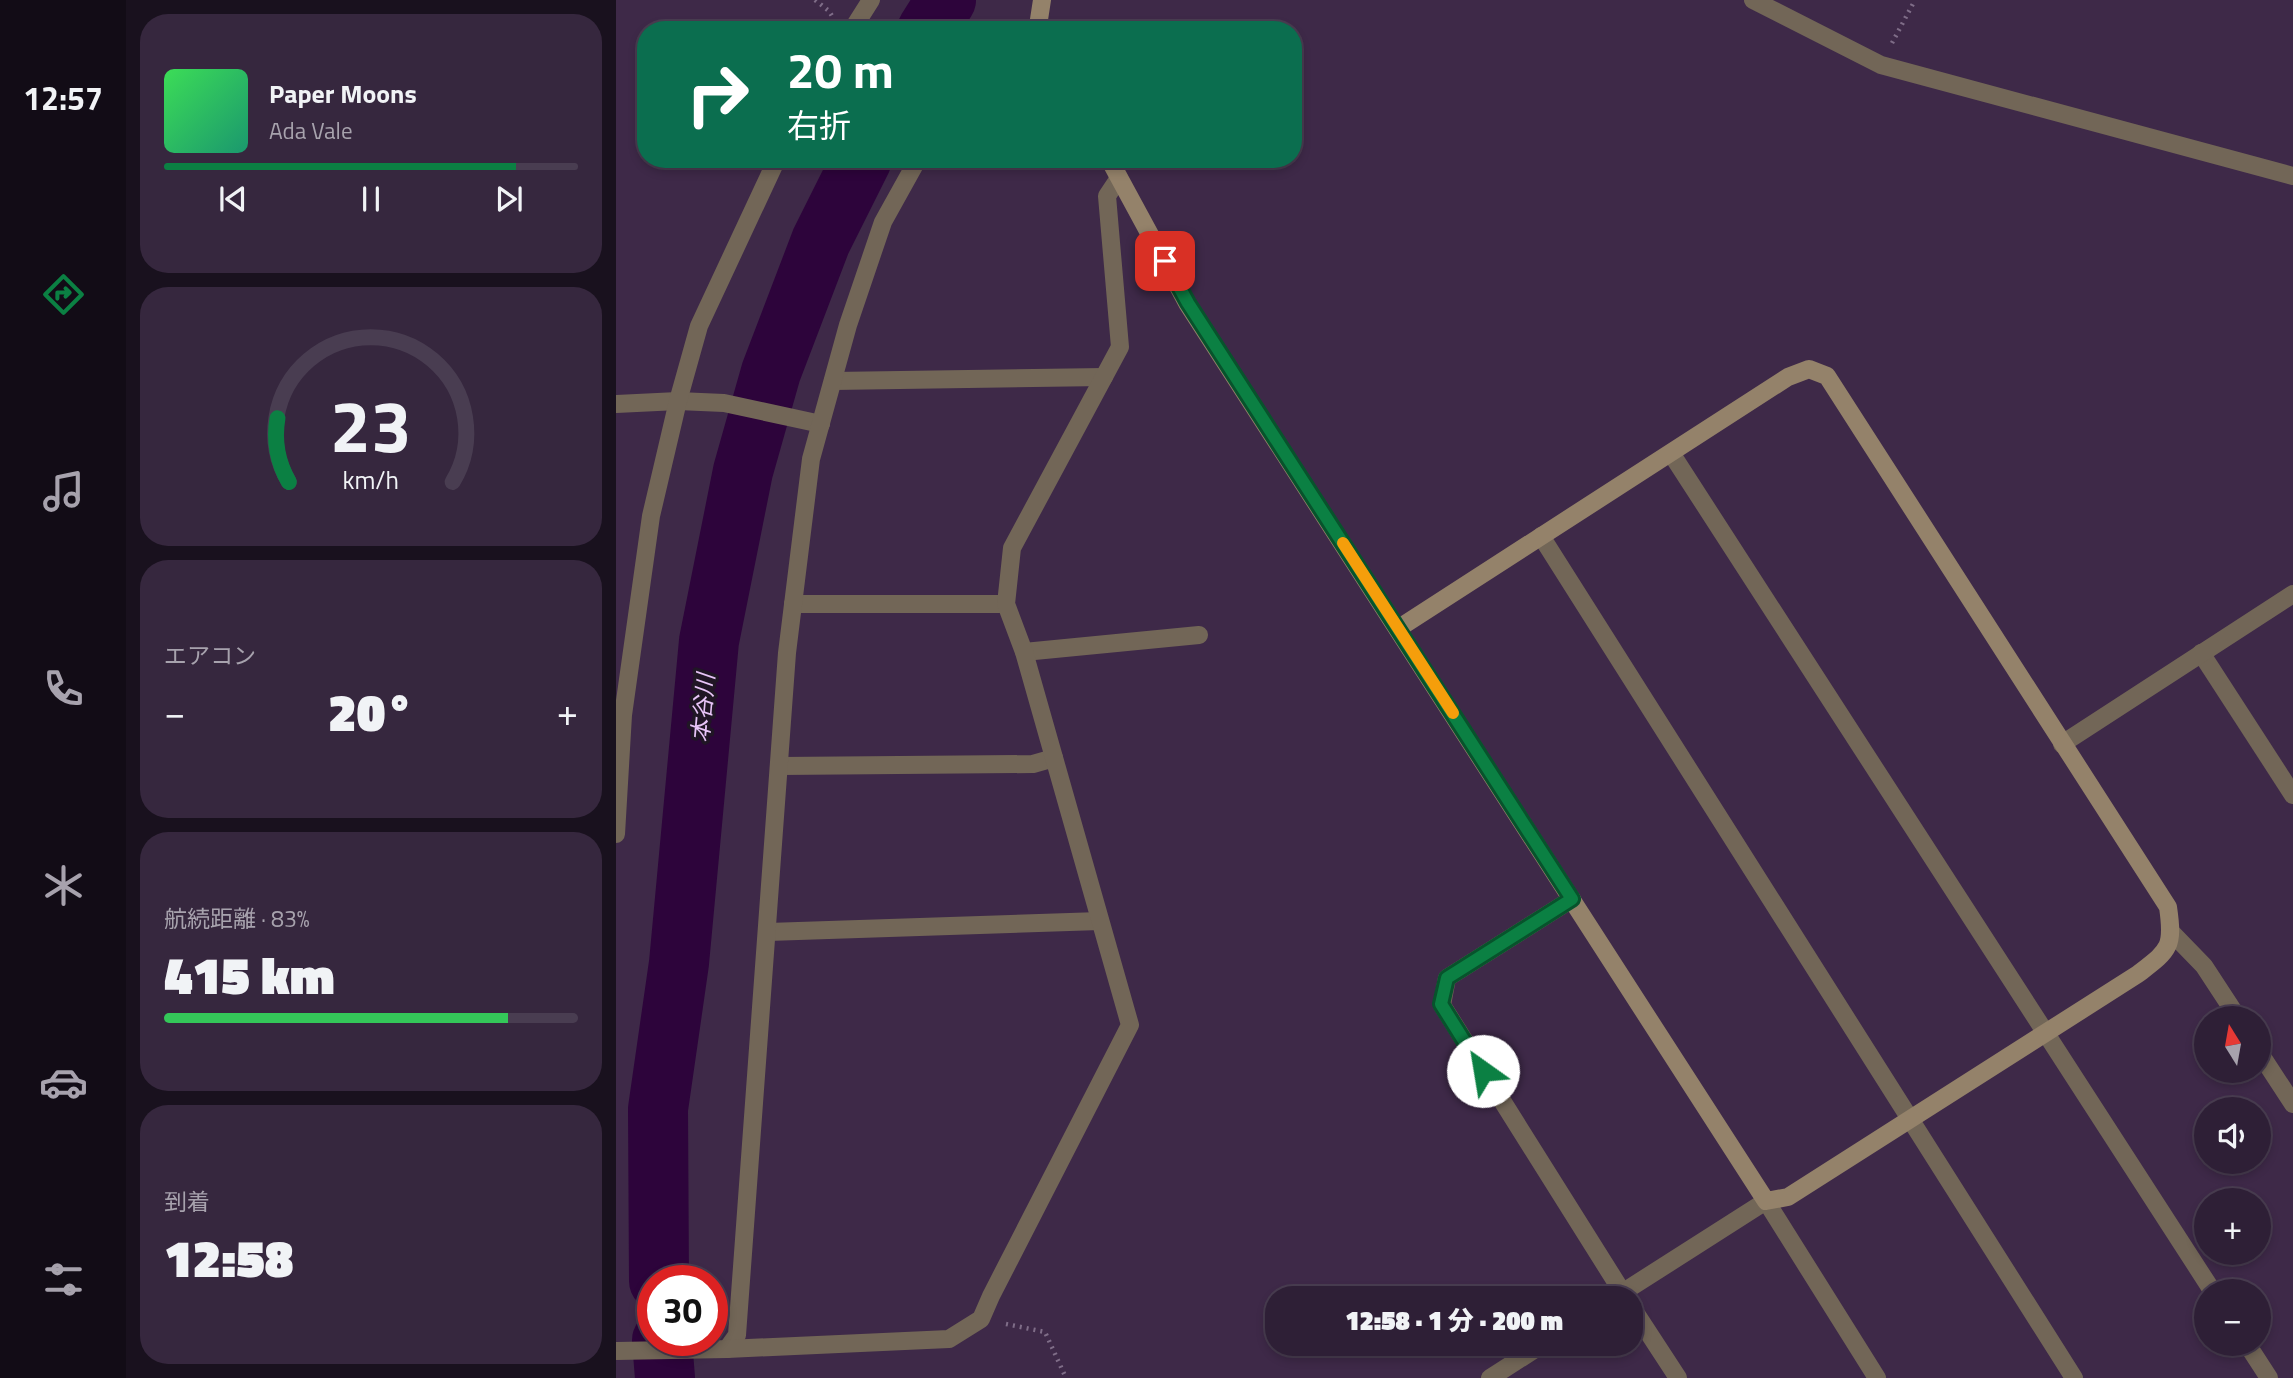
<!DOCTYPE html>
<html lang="ja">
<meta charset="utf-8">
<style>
:root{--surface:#2e1f36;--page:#36273e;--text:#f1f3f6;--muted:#a7a2ad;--line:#493d51;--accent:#0b8043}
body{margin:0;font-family:"Titillium Web","Noto Sans JP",sans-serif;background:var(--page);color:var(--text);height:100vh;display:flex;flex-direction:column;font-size:26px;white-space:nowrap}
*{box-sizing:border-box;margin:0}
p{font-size:23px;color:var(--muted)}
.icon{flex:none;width:38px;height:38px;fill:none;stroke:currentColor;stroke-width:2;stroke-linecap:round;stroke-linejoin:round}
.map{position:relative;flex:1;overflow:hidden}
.side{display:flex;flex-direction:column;gap:14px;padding:14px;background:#19111e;width:490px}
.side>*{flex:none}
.guide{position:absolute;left:21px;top:21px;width:665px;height:147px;border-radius:28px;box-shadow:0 4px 10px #0003,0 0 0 2px var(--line);background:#0b6e4f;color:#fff;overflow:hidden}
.needle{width:46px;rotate:349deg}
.buttons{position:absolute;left:1578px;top:1006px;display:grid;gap:14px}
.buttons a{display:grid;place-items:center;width:77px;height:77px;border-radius:50%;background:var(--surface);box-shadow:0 4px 10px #0003,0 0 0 2px var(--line);font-size:35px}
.speed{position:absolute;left:21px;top:1265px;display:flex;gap:14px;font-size:35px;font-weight:700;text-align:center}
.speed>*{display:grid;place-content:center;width:91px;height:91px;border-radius:50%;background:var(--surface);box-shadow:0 4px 10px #0003,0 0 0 2px var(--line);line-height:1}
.speed .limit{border:10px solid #d22;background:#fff;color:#111}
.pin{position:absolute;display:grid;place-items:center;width:60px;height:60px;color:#fff;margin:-30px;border-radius:14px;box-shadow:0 4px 10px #0006}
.me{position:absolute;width:77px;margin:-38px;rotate:328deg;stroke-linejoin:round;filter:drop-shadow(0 0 5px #0008)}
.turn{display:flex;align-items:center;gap:24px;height:147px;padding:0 35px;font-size:32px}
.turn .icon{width:91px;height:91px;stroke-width:2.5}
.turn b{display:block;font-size:49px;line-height:60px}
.big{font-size:52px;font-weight:800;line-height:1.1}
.side .card{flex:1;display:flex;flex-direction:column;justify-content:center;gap:10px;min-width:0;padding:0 24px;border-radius:28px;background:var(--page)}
.side .dial{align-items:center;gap:0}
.dial svg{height:182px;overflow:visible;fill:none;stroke:var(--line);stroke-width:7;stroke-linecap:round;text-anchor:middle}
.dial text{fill:var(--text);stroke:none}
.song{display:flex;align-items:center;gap:21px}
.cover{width:84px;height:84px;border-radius:10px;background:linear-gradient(135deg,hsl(130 70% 55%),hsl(160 70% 35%))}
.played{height:7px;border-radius:4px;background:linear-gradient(90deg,var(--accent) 85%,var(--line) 85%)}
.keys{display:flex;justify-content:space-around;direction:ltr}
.heat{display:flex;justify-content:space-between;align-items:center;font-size:38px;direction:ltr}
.charge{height:10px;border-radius:5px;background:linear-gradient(90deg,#34c759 83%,var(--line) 0)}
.trip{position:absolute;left:649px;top:1286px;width:378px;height:70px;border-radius:28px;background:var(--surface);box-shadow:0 4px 10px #0003,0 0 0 2px var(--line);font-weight:800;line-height:70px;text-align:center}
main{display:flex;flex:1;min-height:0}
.menu{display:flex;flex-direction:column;width:126px;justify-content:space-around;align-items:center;background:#120c16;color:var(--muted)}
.menu .icon{width:49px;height:49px}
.menu .current{color:var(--accent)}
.menu b{font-size:32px;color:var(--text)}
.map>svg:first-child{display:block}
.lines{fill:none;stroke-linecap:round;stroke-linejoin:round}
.river{stroke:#2d043b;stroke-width:60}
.path{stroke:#7f6d88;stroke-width:4.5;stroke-dasharray:2 5;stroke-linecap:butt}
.street{stroke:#726657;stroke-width:18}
.secondary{stroke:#94826a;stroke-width:18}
.route-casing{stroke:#07532c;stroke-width:18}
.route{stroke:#0b8043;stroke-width:12}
.slow{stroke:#f59e0b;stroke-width:12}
.labels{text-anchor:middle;stroke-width:7;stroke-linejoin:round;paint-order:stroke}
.water-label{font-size:23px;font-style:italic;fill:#e8c5f8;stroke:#201625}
</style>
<main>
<nav class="menu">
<b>12:57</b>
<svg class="icon current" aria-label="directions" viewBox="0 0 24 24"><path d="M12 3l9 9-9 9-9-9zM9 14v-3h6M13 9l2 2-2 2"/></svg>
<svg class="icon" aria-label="music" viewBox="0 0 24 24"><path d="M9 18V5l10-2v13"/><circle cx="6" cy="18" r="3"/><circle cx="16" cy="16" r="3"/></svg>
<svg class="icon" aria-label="phone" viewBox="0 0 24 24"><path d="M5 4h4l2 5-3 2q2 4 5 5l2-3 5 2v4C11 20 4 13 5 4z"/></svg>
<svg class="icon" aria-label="climate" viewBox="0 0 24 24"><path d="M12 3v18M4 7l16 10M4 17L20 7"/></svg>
<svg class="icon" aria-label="car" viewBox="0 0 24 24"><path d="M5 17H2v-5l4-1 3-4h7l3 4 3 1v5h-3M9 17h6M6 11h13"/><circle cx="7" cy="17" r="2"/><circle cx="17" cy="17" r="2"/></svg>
<svg class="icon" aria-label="filters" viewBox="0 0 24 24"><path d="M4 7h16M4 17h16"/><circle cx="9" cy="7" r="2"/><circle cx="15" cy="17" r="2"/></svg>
</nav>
<section class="side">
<div class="card">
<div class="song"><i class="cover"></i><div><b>Paper Moons</b><p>Ada Vale</p></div></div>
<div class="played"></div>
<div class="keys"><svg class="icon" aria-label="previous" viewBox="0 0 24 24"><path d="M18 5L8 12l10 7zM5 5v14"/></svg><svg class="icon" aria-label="pause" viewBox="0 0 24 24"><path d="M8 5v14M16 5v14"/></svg><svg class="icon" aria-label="next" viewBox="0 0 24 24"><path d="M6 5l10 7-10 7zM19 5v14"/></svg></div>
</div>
<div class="card dial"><svg viewBox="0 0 100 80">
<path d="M14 69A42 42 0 1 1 86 69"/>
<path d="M14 69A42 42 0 0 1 9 41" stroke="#0b8043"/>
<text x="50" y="56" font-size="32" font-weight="700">23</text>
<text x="50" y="72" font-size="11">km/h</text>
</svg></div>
<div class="card"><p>エアコン</p>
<div class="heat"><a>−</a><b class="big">20°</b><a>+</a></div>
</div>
<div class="card"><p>航続距離 · 83%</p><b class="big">415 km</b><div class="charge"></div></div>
<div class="card"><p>到着</p><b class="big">12:58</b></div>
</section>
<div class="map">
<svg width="1677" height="1378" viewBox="0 0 1677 1378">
<rect width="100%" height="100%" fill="#3e2948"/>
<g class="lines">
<g class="river">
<path d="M 311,30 L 330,0"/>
<path d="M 43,1281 L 42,1109 L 63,963 L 93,641 L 127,471 L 155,372 L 205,241 L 246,159"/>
<path d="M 46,1340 L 49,1378"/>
</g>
<g class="path">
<path d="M 199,0 L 213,11 L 216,16"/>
<path d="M 1276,43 L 1299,0"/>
<path d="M 390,1324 L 429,1332 L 450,1378"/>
</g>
<g class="street">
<path d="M 1137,0 L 1265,65 L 1677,176"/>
<path d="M 236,30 L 255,0"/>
<path d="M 217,381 L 488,377"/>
<path d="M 0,404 L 62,401 L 108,403 L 205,424"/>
<path d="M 1055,453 L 1597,1292"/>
<path d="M 925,536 L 1458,1378"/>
<path d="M 177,604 L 390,604"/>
<path d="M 408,652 L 583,635"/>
<path d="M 1585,653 L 1677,795"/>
<path d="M 1446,744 L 1677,594"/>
<path d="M 164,766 L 417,764 L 438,758"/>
<path d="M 0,834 L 7,715 L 35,516 L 62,401 L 83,326 L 161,159"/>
<path d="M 956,899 L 831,978 L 826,1005 L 1010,1298"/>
<path d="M 152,932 L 484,921"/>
<path d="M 1556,933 L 1588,966 L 1622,1018"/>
<path d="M 1643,1052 L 1677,1104"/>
<path d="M 998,1298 L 1150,1201 L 1261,1378"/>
<path d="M 1015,1306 L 1062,1378"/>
<path d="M 1631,1344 L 1653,1378"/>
<path d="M 111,1349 L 121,1335 L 171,653 L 195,459 L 232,325 L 267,222 L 302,159"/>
<path d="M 0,1351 L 111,1349 L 333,1339 L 365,1319 L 375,1296 L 514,1025 L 408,652 L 390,604 L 396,548 L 504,347 L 491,196 L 503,178"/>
<path d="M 874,1378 L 927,1344"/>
</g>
<g class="secondary">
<path d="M 424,30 L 422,26 L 426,0"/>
<path d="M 493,159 L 571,303 L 1150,1201 L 1172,1197 L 1522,974 C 1553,950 1558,948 1552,907 L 1211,376 L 1193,369 L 1172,377 L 783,628"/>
</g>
</g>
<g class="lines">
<g class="route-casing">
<path id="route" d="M 549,261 L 572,303 L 956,899 L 831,978 L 825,1004 L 867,1071"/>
</g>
<use href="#route" class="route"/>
<path class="slow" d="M 727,543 L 837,713"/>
</g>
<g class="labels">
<g class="water-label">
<text transform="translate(87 708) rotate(-85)" y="8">本谷川</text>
</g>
</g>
</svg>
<div class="buttons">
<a><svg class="needle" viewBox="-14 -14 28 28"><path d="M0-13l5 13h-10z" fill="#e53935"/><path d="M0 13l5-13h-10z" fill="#a7a2ad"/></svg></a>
<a><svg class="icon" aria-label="sound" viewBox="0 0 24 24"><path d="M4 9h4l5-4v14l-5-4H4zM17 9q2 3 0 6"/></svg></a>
<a>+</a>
<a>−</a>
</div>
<div class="speed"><div class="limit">30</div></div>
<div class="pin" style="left:549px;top:261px;background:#d93025"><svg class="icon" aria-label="arrive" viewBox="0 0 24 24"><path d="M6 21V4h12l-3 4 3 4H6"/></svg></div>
<svg class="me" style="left:867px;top:1071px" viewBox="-20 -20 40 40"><circle r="19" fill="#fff"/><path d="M0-13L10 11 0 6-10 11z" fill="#0b8043"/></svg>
<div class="trip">12:58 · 1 分 · 200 m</div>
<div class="guide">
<div class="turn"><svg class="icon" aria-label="right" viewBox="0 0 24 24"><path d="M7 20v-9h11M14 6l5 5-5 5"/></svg><div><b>20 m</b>右折</div></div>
</div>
</div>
</main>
